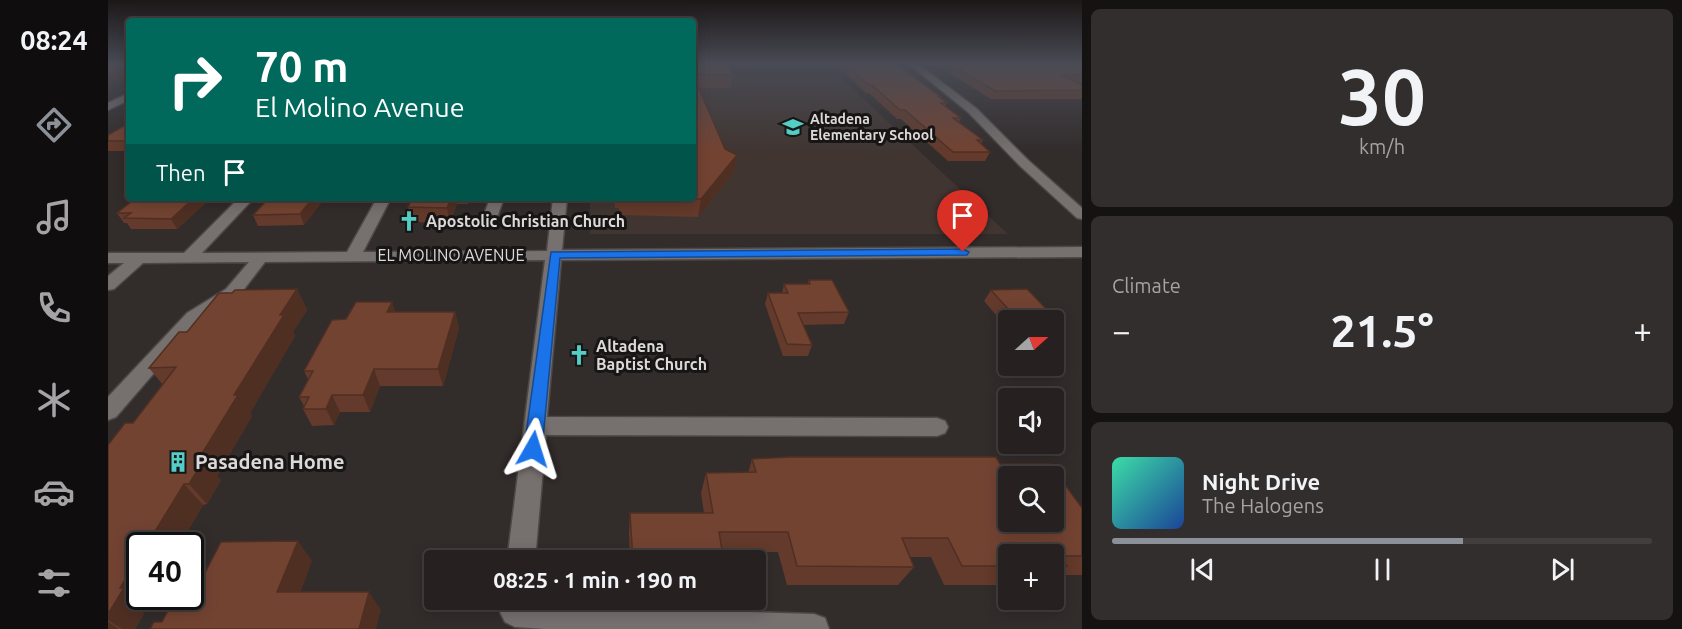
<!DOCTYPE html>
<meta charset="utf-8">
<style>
:root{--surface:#262120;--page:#322e2d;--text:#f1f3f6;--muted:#a4a3a5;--line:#423e3e;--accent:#8c9099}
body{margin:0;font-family:Ubuntu,sans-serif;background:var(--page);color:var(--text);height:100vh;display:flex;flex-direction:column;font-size:22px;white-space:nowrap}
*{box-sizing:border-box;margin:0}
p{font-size:20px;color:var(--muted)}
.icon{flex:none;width:33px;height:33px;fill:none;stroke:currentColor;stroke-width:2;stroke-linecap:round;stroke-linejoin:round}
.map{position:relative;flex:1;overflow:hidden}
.sheet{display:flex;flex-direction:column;gap:9px;padding:9px;background:#151212;width:600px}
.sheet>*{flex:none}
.banner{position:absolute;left:18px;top:18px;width:570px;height:183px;border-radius:6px;box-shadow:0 3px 15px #0003,0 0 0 2px var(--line);background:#00695c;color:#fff;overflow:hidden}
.needle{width:39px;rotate:69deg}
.buttons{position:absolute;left:890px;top:310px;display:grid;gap:12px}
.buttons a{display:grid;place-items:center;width:66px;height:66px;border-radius:6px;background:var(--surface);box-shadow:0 3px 15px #0003,0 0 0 2px var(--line);font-size:30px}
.speed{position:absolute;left:18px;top:532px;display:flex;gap:12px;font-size:30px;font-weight:700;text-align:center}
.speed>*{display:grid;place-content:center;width:78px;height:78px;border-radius:50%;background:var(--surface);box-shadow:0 3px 15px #0003,0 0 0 2px var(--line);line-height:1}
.speed .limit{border:3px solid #111;border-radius:9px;background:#fff;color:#111}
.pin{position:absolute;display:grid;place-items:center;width:51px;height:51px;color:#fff;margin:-62px -26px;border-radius:50% 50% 50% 0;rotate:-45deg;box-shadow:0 0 6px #0007}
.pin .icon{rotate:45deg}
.me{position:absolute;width:66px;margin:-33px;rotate:6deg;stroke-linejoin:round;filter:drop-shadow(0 0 4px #0008)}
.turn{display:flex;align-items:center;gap:21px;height:126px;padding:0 30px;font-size:27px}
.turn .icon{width:78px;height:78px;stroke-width:2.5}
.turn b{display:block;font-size:42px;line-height:51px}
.then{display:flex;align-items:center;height:57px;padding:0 30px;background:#0003;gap:12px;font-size:22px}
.big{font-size:45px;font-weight:700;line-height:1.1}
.sheet .tile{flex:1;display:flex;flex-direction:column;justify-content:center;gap:9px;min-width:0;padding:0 21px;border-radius:9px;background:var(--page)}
.sheet .dial{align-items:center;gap:0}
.dial b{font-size:78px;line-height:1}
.song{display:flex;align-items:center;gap:18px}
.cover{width:72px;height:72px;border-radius:9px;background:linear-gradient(135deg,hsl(160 70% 55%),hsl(220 70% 35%))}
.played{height:6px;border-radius:3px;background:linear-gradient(90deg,var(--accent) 65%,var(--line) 65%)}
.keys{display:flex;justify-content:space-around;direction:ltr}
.heat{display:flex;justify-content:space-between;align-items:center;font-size:33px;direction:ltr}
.trip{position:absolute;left:316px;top:550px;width:342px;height:60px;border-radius:6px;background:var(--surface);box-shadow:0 3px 15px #0003,0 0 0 2px var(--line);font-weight:700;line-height:60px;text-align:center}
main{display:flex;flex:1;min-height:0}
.tabs{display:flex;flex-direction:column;width:108px;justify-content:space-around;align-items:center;background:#0f0d0d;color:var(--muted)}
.tabs .icon{width:42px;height:42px}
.tabs .selected{color:var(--accent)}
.tabs b{font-size:27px;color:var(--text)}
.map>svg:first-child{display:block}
.built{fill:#403531}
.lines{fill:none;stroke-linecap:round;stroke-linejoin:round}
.minor-casing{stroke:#4c4846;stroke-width:3}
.minor{fill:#76706e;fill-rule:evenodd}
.wall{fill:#633a2b}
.shaded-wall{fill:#502f23}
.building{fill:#734332;stroke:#502f23;stroke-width:1.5;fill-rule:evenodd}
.route{fill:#1a73e8;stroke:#114b97;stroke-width:1.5}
.labels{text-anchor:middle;stroke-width:6;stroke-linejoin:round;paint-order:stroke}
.far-poi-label{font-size:14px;font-weight:bold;fill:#dcd9d8;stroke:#181515;text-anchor:start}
.poi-label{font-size:16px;font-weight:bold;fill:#dcd9d8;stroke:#181515;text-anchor:start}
.street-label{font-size:16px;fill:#dcd9d8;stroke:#181515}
.near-poi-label{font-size:20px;font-weight:bold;fill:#dcd9d8;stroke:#181515;text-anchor:start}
</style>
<main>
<nav class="tabs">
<b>08:24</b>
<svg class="icon selected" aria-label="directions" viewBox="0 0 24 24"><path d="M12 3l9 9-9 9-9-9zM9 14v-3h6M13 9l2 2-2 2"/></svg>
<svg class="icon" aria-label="music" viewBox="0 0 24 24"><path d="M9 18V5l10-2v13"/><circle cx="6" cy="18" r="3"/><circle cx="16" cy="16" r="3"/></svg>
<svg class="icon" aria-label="phone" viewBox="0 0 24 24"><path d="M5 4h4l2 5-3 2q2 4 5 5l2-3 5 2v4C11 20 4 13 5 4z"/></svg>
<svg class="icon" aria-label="climate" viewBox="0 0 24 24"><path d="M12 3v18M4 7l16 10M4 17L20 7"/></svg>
<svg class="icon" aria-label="car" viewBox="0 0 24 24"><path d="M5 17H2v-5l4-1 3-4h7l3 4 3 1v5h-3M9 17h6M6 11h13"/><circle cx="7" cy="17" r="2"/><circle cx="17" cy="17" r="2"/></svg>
<svg class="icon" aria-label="filters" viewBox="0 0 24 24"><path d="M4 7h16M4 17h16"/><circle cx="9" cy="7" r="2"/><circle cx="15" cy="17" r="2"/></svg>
</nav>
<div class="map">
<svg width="974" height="629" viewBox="0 0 974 629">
<rect width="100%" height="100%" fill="#322c2b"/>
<path class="built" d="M 585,75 L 730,75 L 900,234 L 482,234 L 482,198 L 585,198 Z"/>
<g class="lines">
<g class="minor-casing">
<g id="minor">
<path d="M 801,64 L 810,64 L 868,108 L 920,160 L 974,208 L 974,219 L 969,218 L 912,166 L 860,112 Z"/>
<path d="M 21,93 L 21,100 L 0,110 L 0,103 Z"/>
<path d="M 131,198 L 146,198 L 94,253 L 239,252 L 269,198 L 283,198 L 255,252 L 439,251 L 445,198 L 459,198 L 454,250 L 974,247 L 974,257 L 453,260 L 439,417 L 829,418 L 837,421 L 840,427 L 837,433 L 829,436 L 438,435 L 427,561 L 399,561 L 437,260 L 157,262 L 130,297 L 91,321 L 8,417 L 0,420 L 0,397 L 79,313 L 118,289 L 141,262 L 35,263 L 6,289 L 0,290 L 0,276 L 16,263 L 0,263 L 0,253 L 76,253 Z"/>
<path d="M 382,198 L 396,198 L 387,223 L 380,227 L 373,223 Z"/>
<path d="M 401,600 L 443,600 L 578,610 L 706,614 L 717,618 L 721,629 L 437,629 L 407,627 L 397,622 L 392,612 L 397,602 Z"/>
</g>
</g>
<use href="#minor" class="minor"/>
</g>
<g class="wall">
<path d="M 585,64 L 625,75 L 623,88 L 591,88 L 617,149 L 629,155 L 626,172 L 590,217 L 511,215 L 511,208 L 507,208 L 506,198 L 585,198 Z"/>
<path d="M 727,64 L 788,64 L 833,97 L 832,98 L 839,103 L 837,106 L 853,118 L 851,122 L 875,140 L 873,144 L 882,152 L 877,161 L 840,161 L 793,119 L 789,119 L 761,93 L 758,93 Z"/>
<path d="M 827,64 L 974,64 L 974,83 L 971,83 L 974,85 L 974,99 L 883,99 Z"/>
<path d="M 21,123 L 21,151 L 0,151 L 0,135 Z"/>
<path d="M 28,198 L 103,198 L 69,229 L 23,229 L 19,223 L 16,223 L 9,213 Z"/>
<path d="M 217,198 L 196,225 L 150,226 L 145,215 Z"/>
<path d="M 281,198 L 367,198 L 365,201 L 361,201 L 360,204 L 349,204 L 342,223 L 304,222 L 300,207 L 302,203 L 283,203 Z"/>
<path d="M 701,280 L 741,312 L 736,324 L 695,325 L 704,345 L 700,356 L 675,356 L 657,304 L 660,293 L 674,293 L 676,284 L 699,284 Z"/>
<path d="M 189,289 L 199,310 L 185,332 L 187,336 L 142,413 L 144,416 L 109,476 L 113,480 L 99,504 L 95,505 L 37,604 L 40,606 L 27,629 L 0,629 L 0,445 L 25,423 L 55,385 L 41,368 L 79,332 L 124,293 Z"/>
<path d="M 883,290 L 951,322 L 945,330 L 945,321 L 900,321 L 900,329 L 876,301 Z"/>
<path d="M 284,302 L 287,312 L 347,312 L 351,328 L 335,386 L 272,386 L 262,412 L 232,412 L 226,425 L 204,426 L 195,409 L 196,406 L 191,397 L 200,379 L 196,371 L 238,319 Z"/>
<path d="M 644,459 L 892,464 L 974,508 L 974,575 L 949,575 L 945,578 L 945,555 L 900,555 L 900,585 L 836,585 L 823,557 L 802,557 L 806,567 L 790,585 L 679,585 L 670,552 L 614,552 L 616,561 L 522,561 L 521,533 L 522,513 L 596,513 L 593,493 L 598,473 L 640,473 Z"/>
</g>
<g class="shaded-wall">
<path d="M 21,64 L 21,74 L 0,84 L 0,74 Z"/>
<path d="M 629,155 L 626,172 L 590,217 L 593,199 Z"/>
<path d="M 86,198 L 103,198 L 69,229 L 63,219 Z"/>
<path d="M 205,198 L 217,198 L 196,225 L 192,214 Z"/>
<path d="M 343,198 L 348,198 L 349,204 L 342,223 L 339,208 Z"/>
<path d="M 189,289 L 199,310 L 185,332 L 187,336 L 142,413 L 144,416 L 109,476 L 113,480 L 99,504 L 81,484 L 90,460 L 126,395 L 172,315 Z"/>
<path d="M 284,302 L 289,318 L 279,312 Z"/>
<path d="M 347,312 L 351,328 L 335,386 L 330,369 Z"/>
<path d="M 266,369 L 272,386 L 262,412 L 255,395 Z"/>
<path d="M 224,395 L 232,412 L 226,425 L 218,409 Z"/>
<path d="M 76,484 L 95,505 L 71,546 L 38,546 Z"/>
<path d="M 190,541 L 204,561 L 186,610 L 169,592 Z"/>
<path d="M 32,556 L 32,597 L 42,597 L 37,604 L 40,606 L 27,629 L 14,629 L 0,620 L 0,614 L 12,588 Z"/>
<path d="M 261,592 L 273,610 L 268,629 L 251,629 Z"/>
<path d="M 0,622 L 11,629 L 0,629 Z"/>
</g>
<g class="building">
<path d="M 0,64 L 21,64 L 0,74 Z"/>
<path d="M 585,64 L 619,64 L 625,75 L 585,74 Z"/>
<path d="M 737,64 L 788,64 L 833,97 L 831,97 L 839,103 L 833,103 L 853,118 L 845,118 L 875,140 L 869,140 L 882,152 L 845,152 L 797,110 L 792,110 L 764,85 L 761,85 Z"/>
<path d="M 842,64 L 974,64 L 974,75 L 954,75 L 974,85 L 974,90 L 887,91 Z"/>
<path d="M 585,75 L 617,149 L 629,155 L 593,199 L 549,198 L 585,198 Z"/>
<path d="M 21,123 L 21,141 L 0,141 L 0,135 Z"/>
<path d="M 28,198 L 86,198 L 63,219 L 16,218 L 23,213 L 9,213 Z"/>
<path d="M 161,198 L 205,198 L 192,214 L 145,215 Z"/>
<path d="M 305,198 L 343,198 L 339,208 L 300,207 Z"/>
<path d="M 701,280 L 724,280 L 741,312 L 690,313 L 704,345 L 679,344 L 660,293 L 680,293 L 676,284 L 702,284 Z"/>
<path d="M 189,289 L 172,315 L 176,315 L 126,395 L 130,395 L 90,460 L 96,460 L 81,484 L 76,484 L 38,546 L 32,546 L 32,556 L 12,588 L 16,588 L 0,614 L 0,445 L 17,423 L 25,423 L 68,367 L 41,368 L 71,332 L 79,332 L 111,293 L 124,293 L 127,290 Z"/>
<path d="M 919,289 L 951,322 L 945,322 L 945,321 L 911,321 L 883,290 Z"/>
<path d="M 248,302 L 284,302 L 279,312 L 347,312 L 330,369 L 266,369 L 255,395 L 224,395 L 218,409 L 195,409 L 201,397 L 191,397 L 205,371 L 196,371 L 224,320 L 238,319 Z"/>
<path d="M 681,457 L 888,457 L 892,464 L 942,464 L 974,508 L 974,556 L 952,556 L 959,566 L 945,566 L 945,555 L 900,555 L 900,566 L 854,566 L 840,538 L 794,538 L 806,567 L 689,566 L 680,532 L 611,532 L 616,561 L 525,561 L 522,513 L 605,513 L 598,473 L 648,472 L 644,459 ZM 900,477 L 945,477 L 945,522 L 900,522 Z"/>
<path d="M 190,541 L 169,592 L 261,592 L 251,629 L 42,629 L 46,622 L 54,622 L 67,597 L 82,597 L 82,586 L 90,586 L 113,542 Z"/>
</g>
<linearGradient id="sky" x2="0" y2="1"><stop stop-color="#1c1818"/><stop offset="0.42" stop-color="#494b55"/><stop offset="1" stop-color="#494b55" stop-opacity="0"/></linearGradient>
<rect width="974" height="152" fill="url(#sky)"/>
<path class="route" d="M 855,249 L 861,252 L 859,255 L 452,258 L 434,449 L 431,454 L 425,456 L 419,454 L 416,449 L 443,252 Z"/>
<defs>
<g id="school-bare" transform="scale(1.62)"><path d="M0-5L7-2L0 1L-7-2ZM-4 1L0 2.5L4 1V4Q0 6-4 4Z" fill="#54cdc7" stroke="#181515" stroke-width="2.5" paint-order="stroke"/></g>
<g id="church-bare" transform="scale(1.62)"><path d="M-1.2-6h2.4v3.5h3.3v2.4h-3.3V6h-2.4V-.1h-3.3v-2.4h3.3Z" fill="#54cdc7" stroke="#181515" stroke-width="2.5" paint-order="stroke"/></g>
<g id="building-bare" transform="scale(1.62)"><path d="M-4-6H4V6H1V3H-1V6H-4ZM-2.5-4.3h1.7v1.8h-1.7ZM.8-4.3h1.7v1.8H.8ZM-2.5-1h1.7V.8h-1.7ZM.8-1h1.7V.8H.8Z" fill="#54cdc7" stroke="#181515" stroke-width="2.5" paint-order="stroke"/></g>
</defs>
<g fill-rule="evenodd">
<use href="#school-bare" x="685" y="127"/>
<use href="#church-bare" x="301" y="221"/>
<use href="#church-bare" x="471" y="355"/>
<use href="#building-bare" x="70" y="462"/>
</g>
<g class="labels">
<g class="far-poi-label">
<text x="702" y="124">Altadena<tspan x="702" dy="16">Elementary School</tspan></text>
</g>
<g class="poi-label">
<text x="318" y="227">Apostolic Christian Church</text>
<text x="488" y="352">Altadena<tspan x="488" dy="18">Baptist Church</tspan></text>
</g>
<g class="street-label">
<text x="343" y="261">EL MOLINO AVENUE</text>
</g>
<g class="near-poi-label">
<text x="87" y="469">Pasadena Home</text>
</g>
</g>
</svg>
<div class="buttons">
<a><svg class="needle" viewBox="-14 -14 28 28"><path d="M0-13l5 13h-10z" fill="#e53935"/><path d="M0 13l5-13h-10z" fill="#a4a3a5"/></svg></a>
<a><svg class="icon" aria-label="sound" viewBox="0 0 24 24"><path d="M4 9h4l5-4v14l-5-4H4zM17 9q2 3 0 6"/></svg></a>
<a><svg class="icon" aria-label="search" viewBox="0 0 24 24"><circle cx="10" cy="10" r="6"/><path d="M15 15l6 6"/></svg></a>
<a>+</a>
</div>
<div class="speed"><div class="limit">40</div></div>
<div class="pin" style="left:855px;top:252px;background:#d93025"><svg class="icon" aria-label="arrive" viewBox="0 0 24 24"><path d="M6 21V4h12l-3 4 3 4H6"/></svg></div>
<svg class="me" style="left:425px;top:449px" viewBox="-20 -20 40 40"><path d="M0-17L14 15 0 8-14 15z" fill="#1a73e8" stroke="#fff" stroke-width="4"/></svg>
<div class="trip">08:25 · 1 min · 190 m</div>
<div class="banner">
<div class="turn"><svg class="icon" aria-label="right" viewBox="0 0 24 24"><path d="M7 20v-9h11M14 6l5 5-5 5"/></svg><div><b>70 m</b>El Molino Avenue</div></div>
<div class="then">Then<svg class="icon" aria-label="arrive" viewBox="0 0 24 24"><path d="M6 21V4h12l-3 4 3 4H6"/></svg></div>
</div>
</div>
<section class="sheet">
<div class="tile dial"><b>30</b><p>km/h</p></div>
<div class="tile"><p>Climate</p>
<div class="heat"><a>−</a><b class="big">21.5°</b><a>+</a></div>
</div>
<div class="tile">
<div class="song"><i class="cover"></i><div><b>Night Drive</b><p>The Halogens</p></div></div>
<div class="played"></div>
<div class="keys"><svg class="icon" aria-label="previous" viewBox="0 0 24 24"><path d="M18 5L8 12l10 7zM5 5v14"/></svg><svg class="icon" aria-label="pause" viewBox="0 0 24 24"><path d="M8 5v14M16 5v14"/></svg><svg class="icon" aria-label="next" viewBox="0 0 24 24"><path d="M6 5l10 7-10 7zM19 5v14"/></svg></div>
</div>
</section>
</main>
